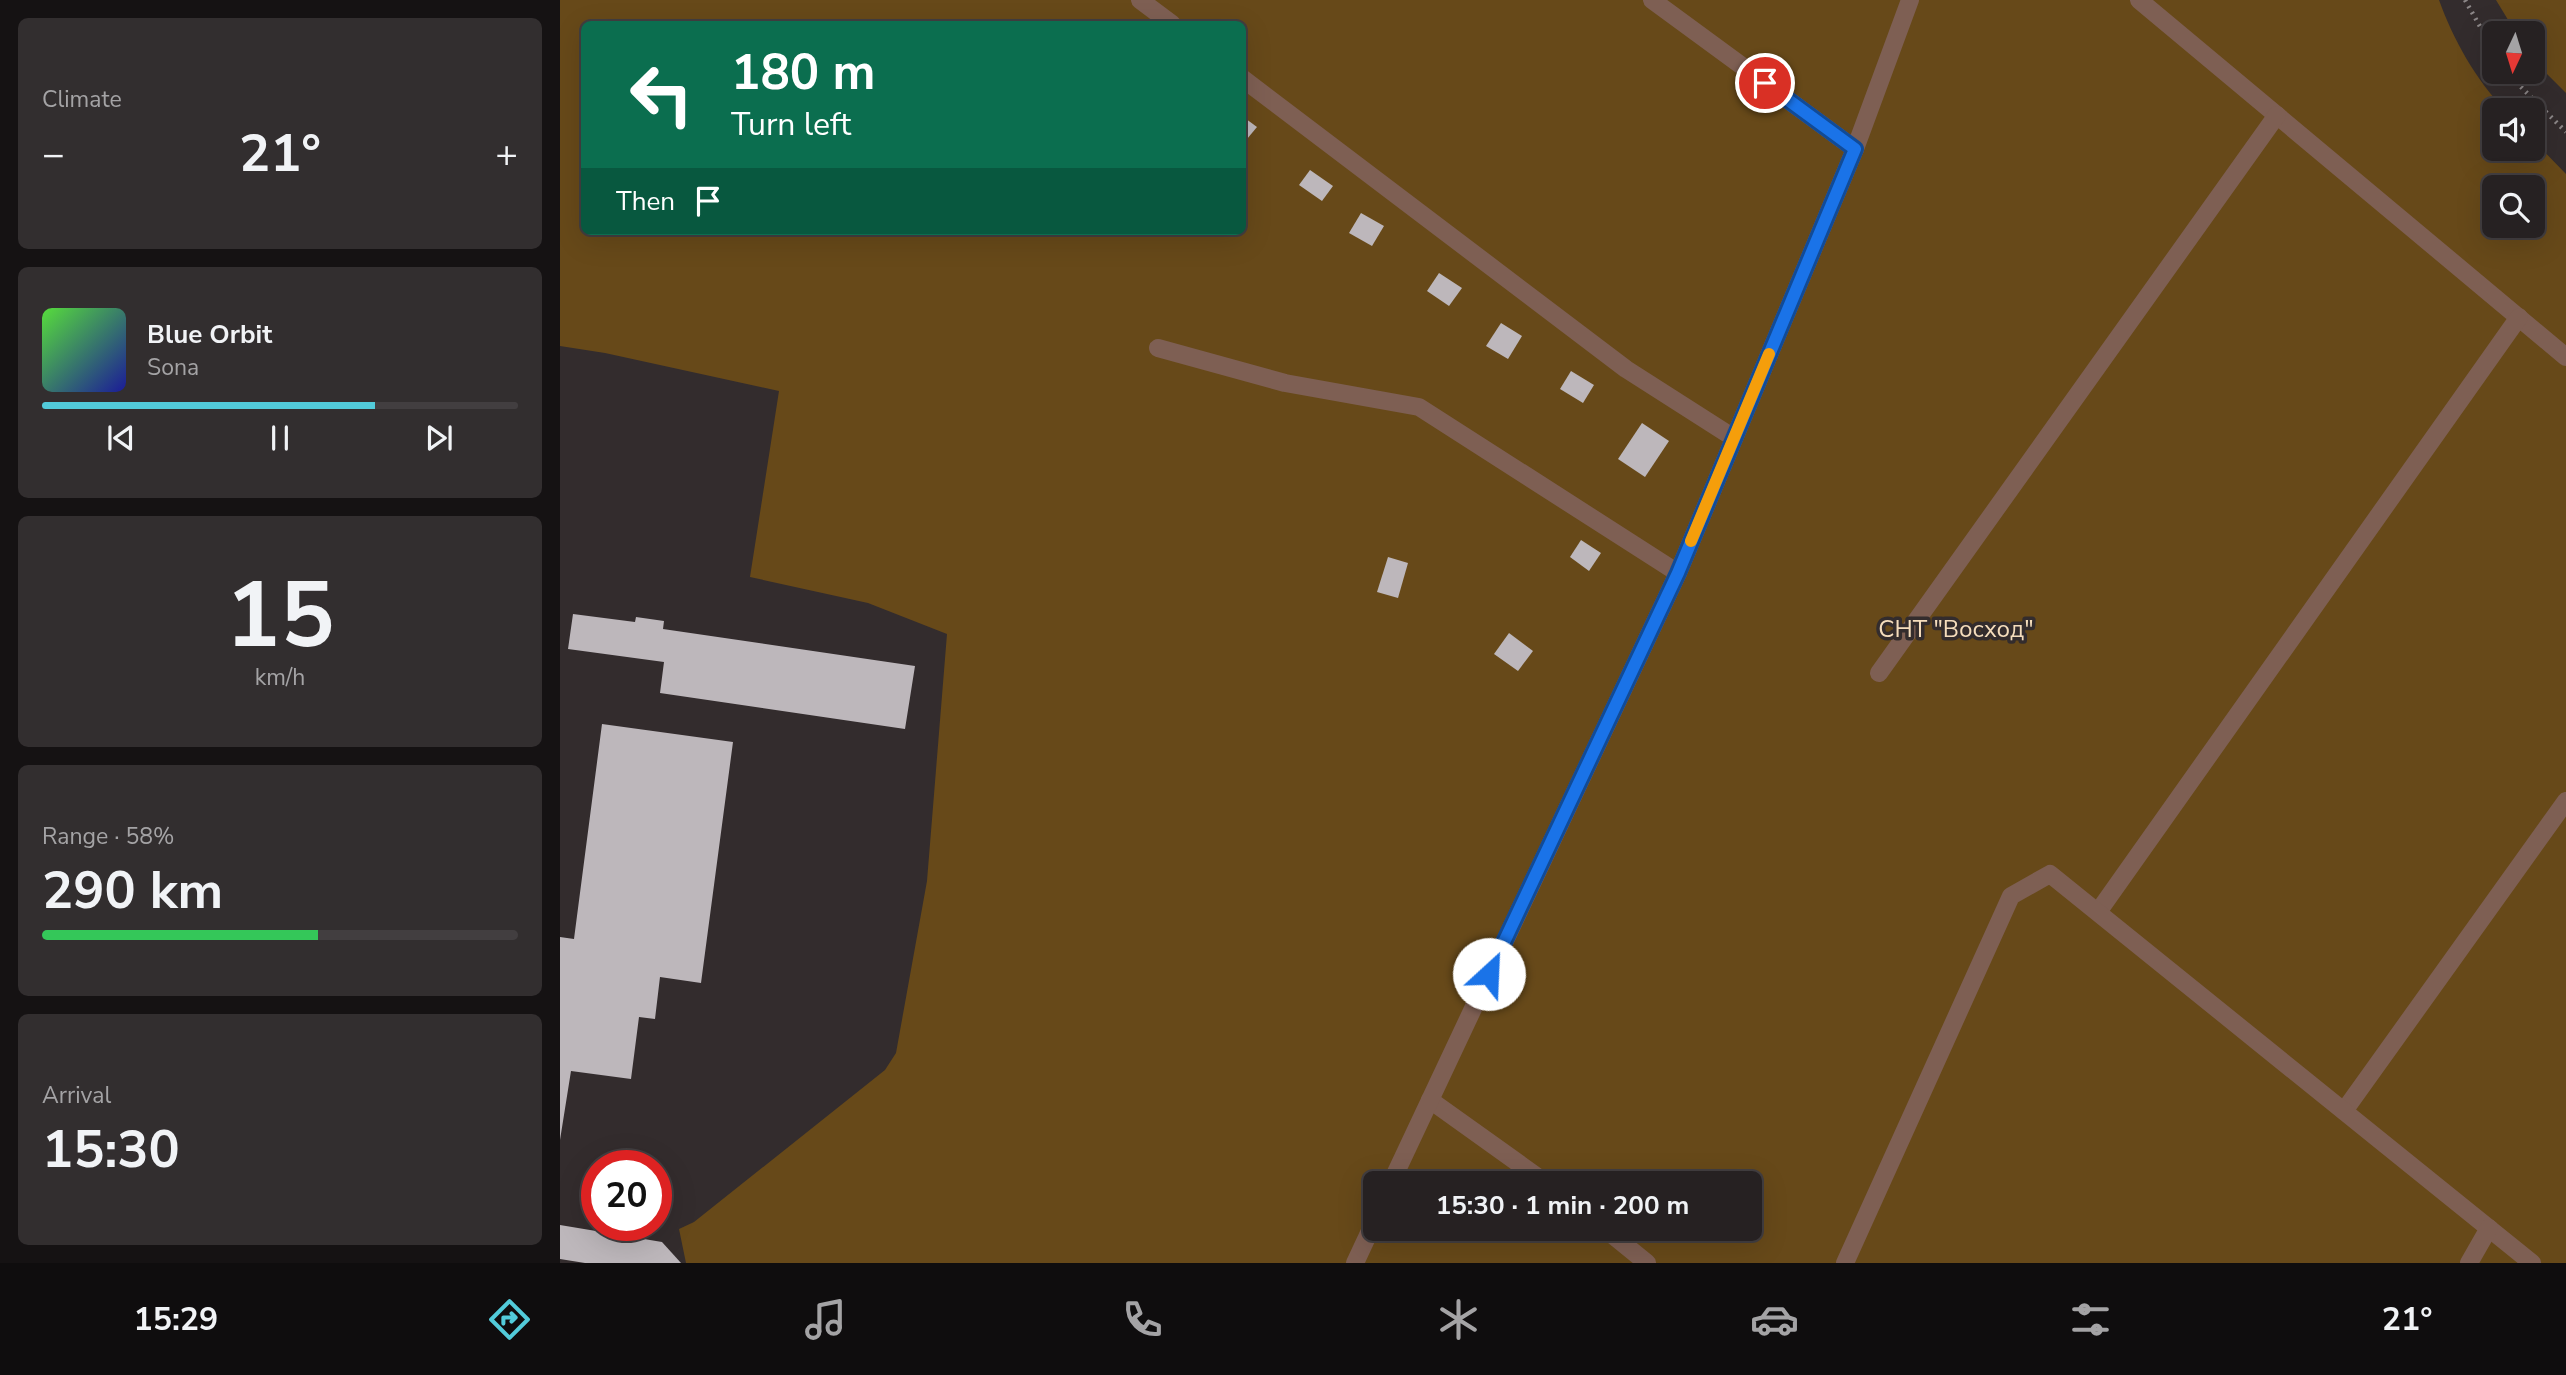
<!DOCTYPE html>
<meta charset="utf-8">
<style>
:root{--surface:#262122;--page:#322e2f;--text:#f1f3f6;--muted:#a4a3a5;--line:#423e40;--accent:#52cbda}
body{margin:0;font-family:"Nunito Sans",sans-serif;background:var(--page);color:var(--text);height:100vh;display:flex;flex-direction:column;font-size:26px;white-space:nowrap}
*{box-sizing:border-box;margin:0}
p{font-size:23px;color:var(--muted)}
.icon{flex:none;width:38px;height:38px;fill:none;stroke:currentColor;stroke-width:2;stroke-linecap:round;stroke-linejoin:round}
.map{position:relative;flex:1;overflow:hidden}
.details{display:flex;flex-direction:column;gap:18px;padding:18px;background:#151213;width:560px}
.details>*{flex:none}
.guide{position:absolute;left:21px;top:21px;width:665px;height:214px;border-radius:10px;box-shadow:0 7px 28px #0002,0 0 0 2px var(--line);background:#0b6e4f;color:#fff;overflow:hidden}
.needle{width:46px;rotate:184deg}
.fabs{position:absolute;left:1922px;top:21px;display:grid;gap:14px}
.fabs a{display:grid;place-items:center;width:63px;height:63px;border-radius:10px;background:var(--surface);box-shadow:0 7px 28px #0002,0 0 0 2px var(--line);font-size:35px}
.speed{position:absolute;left:21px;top:1150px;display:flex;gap:14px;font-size:35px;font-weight:700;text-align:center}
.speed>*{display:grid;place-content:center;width:91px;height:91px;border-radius:50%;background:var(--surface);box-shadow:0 7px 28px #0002,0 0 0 2px var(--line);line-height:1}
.speed .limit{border:10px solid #d22;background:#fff;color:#111}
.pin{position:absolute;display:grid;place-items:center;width:60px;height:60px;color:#fff;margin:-30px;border:4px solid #fff;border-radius:50%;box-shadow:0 2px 7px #0007}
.me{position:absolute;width:77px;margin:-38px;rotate:25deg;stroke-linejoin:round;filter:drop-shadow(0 0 5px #0008)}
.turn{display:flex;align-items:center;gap:24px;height:147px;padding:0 35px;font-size:32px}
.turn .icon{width:91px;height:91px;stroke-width:2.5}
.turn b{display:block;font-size:49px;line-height:60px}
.then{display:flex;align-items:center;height:66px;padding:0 35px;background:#0003;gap:14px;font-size:26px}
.big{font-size:52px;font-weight:700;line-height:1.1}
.details .card{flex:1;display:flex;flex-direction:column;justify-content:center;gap:10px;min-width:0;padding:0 24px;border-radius:10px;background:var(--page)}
.details .dial{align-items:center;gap:0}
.dial b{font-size:91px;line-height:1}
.song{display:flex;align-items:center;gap:21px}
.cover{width:84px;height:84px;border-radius:10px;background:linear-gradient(135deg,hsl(110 70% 55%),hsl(240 70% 35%))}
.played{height:7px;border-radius:4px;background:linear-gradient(90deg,var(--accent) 70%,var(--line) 70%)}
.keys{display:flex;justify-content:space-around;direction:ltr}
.heat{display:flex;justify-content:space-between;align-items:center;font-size:38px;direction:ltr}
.charge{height:10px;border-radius:5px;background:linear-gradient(90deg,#34c759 58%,var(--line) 0)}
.trip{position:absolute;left:803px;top:1171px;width:399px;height:70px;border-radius:10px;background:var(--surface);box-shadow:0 7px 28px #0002,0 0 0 2px var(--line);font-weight:700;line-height:70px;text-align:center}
.menu{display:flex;height:112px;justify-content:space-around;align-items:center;background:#0f0d0e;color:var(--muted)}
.menu .icon{width:49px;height:49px}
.menu .on{color:var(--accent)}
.menu b{font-size:32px;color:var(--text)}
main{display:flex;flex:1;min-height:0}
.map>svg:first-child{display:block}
.green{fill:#674919;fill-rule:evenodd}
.building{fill:#bdb7bb}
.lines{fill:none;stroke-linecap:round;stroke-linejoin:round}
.path{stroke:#8c8788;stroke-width:4.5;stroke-dasharray:2 5;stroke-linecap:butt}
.lane{stroke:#7e5f53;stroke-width:18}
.route-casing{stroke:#114b97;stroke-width:18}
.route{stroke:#1a73e8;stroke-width:12}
.slow{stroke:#f59e0b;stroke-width:12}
.labels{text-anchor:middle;stroke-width:7;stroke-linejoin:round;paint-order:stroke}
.park-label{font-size:24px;fill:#f5ddbc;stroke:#332c2d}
</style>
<main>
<section class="details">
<div class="card"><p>Climate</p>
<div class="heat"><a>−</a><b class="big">21°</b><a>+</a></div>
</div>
<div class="card">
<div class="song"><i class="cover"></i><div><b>Blue Orbit</b><p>Sona</p></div></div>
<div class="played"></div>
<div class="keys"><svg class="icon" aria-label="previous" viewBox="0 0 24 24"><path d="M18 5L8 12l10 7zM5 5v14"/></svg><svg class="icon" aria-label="pause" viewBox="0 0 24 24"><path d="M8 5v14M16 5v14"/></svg><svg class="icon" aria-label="next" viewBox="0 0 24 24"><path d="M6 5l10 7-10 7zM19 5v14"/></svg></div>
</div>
<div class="card dial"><b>15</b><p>km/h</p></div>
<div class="card"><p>Range · 58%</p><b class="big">290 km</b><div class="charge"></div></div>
<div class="card"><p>Arrival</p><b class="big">15:30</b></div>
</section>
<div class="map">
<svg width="2006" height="1263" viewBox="0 0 2006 1263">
<rect width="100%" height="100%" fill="#332c2d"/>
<g class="green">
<path d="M 0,0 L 1879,0 C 1893,39 1916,80 1945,110 L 1934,110 L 1934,149 L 1972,149 L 1972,139 L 2006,174 L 2006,1263 L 126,1263 L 119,1229 L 134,1222 L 325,1070 L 336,1053 L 367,881 L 387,634 L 308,603 L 190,577 L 219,391 L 45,353 L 0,346 ZM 24,24 L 682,24 L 682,231 L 24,231 ZM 1934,187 L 1972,187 L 1972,226 L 1934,226 ZM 816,1183 L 1190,1183 L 1190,1228 L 816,1228 Z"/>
<path d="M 1936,0 L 2006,0 L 2006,93 L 1972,59 L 1972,33 L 1956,33 Z"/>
</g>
<g class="building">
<path d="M 682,116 L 697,127 L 682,145 Z"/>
<path d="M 750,170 L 773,186 L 762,201 L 739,185 Z"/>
<path d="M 801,213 L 824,226 L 812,246 L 789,233 Z"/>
<path d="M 879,273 L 902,288 L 889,306 L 867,291 Z"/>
<path d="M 941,323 L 962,336 L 948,359 L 926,346 Z"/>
<path d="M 1011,371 L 1034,385 L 1023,403 L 1000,389 Z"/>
<path d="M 1082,423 L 1109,441 L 1085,477 L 1058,459 Z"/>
<path d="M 1021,540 L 1041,553 L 1029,571 L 1010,557 Z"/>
<path d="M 828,557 L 848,563 L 838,598 L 817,592 Z"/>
<path d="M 13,614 L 75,622 L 76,617 L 104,621 L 103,629 L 355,666 L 345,729 L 100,693 L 104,662 L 8,649 Z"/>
<path d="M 949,633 L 973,651 L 958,671 L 934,654 Z"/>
<path d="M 42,724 L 173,742 L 141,983 L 100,977 L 95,1019 L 79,1017 L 71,1079 L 11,1071 L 0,1140 L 0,937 L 14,939 Z"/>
<path d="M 0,1225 L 102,1242 L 121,1263 L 25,1263 L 0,1259 Z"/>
</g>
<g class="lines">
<g class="path">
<path d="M 1905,0 L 1934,51"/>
<path d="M 1946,72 L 2006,132"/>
</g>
<g class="lane">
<path d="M 580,0 L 612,24"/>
<path d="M 1092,0 L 1295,149"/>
<path d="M 1579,0 L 2006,357"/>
<path d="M 682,78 L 1066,369 L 1174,438"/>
<path d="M 598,348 L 725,383 L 859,407 L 1118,573"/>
<path d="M 1319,673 L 1717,115"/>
<path d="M 1538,912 L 1959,317"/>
<path d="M 870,1100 L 986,1183"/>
<path d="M 1784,1111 L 2006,801"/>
<path d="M 831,1183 L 1118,573 L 1295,149 L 1350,0"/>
<path d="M 1044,1228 L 1087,1263"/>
<path d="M 795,1263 L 816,1218"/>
<path d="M 1285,1263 L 1451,896 L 1490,874 L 1972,1263"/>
<path d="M 1909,1263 L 1929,1228"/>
</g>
</g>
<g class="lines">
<g class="route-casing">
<path id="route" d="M 929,974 L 1118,573 L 1295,149 L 1205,83"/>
</g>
<use href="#route" class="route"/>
<path class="slow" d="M 1131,541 L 1209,354"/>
</g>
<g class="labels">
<g class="park-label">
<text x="1396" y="637">СНТ "Восход"</text>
</g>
</g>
</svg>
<div class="fabs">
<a><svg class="needle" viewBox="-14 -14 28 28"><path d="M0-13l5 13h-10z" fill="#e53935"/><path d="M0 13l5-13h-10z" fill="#a4a3a5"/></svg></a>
<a><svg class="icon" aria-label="sound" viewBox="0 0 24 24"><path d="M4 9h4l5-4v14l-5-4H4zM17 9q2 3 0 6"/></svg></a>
<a><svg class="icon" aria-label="search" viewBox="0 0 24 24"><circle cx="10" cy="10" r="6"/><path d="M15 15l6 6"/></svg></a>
</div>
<div class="speed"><div class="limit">20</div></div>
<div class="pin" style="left:1205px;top:83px;background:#d93025"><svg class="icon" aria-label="arrive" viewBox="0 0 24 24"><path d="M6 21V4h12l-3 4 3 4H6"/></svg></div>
<svg class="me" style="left:929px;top:974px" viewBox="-20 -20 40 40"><circle r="19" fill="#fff"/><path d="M0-13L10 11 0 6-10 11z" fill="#1a73e8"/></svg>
<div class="trip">15:30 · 1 min · 200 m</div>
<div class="guide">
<div class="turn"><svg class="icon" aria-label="left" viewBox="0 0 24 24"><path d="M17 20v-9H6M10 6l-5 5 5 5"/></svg><div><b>180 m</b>Turn left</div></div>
<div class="then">Then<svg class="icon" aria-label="arrive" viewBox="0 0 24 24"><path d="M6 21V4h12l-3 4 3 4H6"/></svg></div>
</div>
</div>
</main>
<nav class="menu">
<b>15:29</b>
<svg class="icon on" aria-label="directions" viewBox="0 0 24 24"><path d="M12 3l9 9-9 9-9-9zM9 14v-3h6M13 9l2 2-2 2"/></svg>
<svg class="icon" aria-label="music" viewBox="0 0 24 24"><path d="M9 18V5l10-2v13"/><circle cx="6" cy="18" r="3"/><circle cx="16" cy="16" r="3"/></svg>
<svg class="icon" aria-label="phone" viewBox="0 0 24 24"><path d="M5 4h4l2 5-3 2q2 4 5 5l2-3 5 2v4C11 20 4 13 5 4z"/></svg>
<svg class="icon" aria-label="climate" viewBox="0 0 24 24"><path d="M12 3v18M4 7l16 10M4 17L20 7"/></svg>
<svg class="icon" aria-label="car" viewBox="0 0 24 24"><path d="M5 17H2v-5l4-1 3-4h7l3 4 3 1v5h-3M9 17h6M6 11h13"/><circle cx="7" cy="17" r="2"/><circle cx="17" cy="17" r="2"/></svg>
<svg class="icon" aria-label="filters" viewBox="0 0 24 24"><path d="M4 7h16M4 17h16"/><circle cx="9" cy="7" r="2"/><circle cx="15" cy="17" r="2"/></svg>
<b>21°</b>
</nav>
